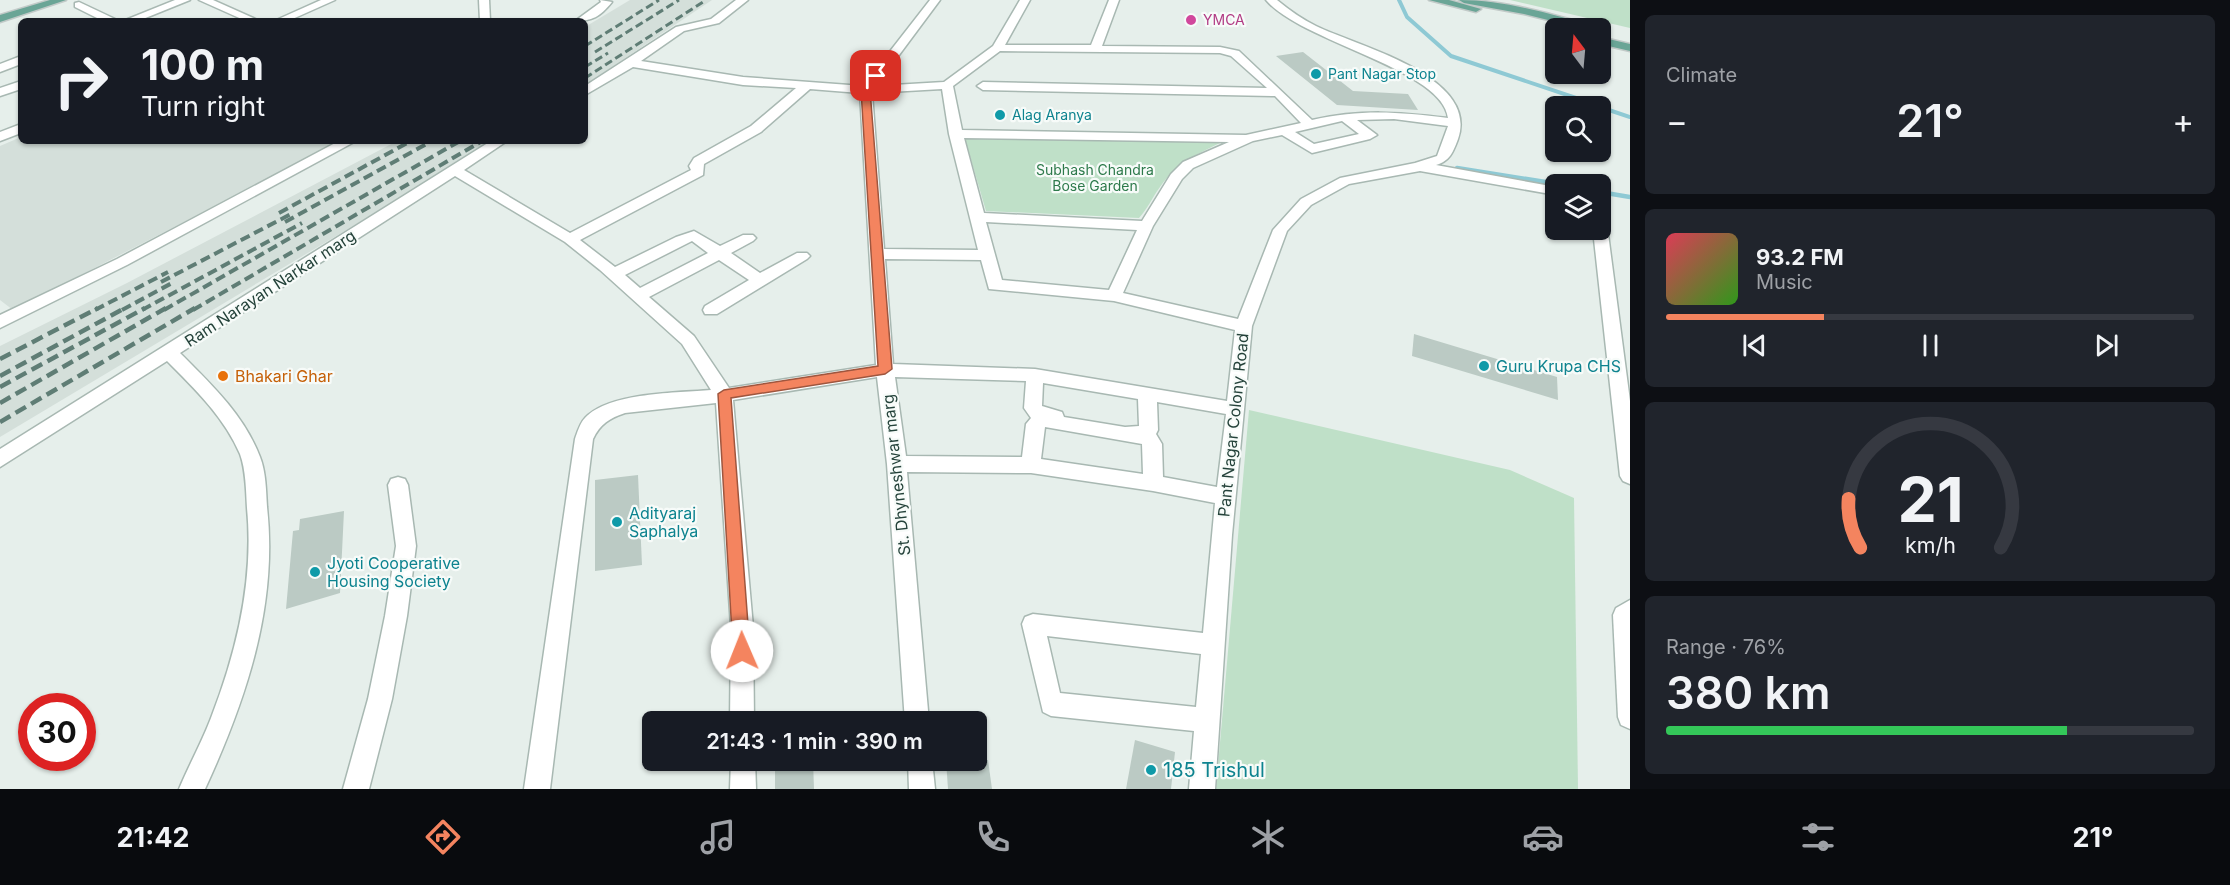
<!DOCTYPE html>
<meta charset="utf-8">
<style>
:root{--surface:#171b24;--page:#20242c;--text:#f1f3f6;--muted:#9ea1a6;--line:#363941;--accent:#f4845f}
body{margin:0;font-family:Inter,sans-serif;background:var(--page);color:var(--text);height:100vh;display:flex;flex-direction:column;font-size:22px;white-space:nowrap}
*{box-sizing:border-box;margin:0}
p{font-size:20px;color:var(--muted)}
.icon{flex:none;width:33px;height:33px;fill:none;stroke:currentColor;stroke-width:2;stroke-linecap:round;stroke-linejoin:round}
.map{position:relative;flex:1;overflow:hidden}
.drawer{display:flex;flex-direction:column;gap:15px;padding:15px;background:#0d0f14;width:600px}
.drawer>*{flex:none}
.hud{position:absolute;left:18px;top:18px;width:570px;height:126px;border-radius:9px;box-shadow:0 2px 4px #0004;background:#171b24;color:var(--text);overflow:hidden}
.needle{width:39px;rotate:344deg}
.fabs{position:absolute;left:1545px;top:18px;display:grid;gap:12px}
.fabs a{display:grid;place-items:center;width:66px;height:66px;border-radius:9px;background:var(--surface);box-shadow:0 2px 4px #0004;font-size:30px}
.speed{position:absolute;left:18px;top:693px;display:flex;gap:12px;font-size:30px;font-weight:700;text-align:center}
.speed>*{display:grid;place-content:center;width:78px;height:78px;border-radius:50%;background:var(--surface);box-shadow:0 2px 4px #0004;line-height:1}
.speed .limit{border:9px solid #d22;background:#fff;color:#111}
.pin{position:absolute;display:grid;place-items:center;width:51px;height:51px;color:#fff;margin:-26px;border-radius:12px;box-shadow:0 3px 9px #0006}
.me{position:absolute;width:66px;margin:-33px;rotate:359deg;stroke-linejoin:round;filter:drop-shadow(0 0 4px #0008)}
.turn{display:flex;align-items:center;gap:21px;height:126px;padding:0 24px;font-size:27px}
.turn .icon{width:78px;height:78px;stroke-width:2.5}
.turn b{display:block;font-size:42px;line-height:51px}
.big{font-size:45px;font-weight:600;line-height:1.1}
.drawer .tile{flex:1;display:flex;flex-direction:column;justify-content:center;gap:9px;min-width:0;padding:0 21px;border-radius:9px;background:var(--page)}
.drawer .dial{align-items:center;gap:0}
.dial svg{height:156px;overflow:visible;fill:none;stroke:var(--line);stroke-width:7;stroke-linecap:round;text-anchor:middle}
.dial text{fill:var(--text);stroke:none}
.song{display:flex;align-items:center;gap:18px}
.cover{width:72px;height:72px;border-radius:9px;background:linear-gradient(135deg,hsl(350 70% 55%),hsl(110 70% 35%))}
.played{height:6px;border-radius:3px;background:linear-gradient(90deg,var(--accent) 30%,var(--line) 30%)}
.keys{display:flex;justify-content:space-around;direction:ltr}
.heat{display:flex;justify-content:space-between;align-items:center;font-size:33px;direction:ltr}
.charge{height:9px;border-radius:4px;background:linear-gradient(90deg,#34c759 76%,var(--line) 0)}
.trip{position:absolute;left:642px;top:711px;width:345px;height:60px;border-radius:9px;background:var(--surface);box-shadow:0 2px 4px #0004;font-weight:600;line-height:60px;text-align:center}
.menu{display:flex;height:96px;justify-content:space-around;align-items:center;background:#090b0e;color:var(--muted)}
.menu .icon{width:42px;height:42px}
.menu .current{color:var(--accent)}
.menu b{font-size:27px;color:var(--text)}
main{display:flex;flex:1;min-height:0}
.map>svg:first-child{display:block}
.built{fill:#d4dfda}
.green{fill:#bfe0c8}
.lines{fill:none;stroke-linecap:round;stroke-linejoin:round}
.stream-far1{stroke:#8ec9d4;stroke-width:4}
.stream{stroke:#8ec9d4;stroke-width:4.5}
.building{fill:#bbcac4}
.minor-casing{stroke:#a8b8b2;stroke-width:3}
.major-casing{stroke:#c2cac8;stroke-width:3}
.minor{fill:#fff;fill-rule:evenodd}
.major{fill:#6aa596;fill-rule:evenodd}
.rail-far2{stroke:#5f7d75;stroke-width:3;stroke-dasharray:8 4;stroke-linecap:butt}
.rail-far1{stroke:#5f7d75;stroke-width:4;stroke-dasharray:10 5;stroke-linecap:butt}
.rail{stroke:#5f7d75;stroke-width:4.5;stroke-dasharray:12 6;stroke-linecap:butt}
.route{fill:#f4845f;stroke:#9f563e;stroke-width:1.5}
.hotel-dot{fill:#d1479c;stroke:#f7fbf9;stroke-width:2}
.culture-dot{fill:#0f9aa8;stroke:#f7fbf9;stroke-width:2}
.food-dot{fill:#e8710a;stroke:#f7fbf9;stroke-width:2}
.labels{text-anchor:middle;stroke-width:4.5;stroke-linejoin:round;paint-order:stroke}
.far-hotel-label{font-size:14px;fill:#b23c85;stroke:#f7fbf9;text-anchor:start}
.far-culture-label{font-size:14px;fill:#0d838f;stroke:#f7fbf9;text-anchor:start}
.far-park-label{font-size:14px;fill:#2d7a4b;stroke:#f7fbf9}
.street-label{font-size:16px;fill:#24423a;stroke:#f7fbf9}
.culture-label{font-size:16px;fill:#0d838f;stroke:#f7fbf9;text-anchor:start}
.food-label{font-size:16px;fill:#c56008;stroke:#f7fbf9;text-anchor:start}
.near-culture-label{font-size:20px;fill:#0d838f;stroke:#f7fbf9;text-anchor:start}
</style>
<main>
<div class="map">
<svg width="1630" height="789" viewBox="0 0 1630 789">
<rect width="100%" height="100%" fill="#e6efeb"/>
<g class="built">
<path d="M 630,0 L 712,0 L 585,85 L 585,27 Z"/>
<path d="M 21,137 L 21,141 L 341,141 L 13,310 L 0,300 L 0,146 Z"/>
<path d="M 397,141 L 495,141 L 0,437 L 0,346 L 127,283 Z"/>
</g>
<g class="green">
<path d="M 1510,0 L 1630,0 L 1630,28 Z"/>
<path d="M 965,139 L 1224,141 C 1199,153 1176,163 1160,187 C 1152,198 1148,208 1139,218 L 986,211 Z"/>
<path d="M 1249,410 L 1510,470 L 1574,498 L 1578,789 L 1216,789 Z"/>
</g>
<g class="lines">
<g class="stream-far1">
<path d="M 1399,0 L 1407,17 L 1451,56 L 1600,106"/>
<path d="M 1600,107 L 1630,117"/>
</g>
<g class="stream">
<path d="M 1457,168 L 1558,184"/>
<path d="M 1600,192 L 1630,197"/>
</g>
</g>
<g class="building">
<path d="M 1303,52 L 1353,91 L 1408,94 L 1418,110 L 1337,105 L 1276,56 Z"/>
<path d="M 1414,334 L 1557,377 L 1558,400 L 1412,356 Z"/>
<path d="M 638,475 L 642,565 L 595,571 L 595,480 Z"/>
<path d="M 344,511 L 340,593 L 286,609 L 293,531 L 299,530 L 300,519 Z"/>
<path d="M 1135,740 L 1175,752 L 1171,789 L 1126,789 Z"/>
<path d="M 775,760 L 813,760 L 814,789 L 775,789 Z"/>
<path d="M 946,760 L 988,760 L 992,789 L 948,789 Z"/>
</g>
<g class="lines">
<g class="minor-casing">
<g id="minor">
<path d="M 175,0 L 190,0 L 138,21 L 123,21 Z"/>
<path d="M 199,0 L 213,0 L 260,21 L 246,21 Z"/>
<path d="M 321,0 L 335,0 L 288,21 L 274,21 Z"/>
<path d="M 479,0 L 489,0 L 490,21 L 480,21 Z"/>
<path d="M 600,0 L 612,2 C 600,17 592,21 575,21 L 601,2 Z"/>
<path d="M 736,0 L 748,0 L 719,23 L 684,31 L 641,61 L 743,77 L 863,86 L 930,0 L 940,0 L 876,86 L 944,82 L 993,46 L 1020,0 L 1030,0 L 1005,45 L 1091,45 L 1109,0 L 1119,0 L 1102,46 L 1220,47 L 1239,51 L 1312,120 C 1362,109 1398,112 1448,118 C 1443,69 1301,42 1266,0 L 1277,0 C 1289,10 1302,19 1316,26 C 1357,46 1480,76 1458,139 C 1453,152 1450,161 1436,165 L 1556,187 L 1556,195 L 1420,171 L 1349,184 L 1311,205 L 1287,231 L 1252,326 L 1232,535 L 1215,789 L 1189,789 L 1194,731 L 1051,716 L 1043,712 L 1022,624 L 1025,617 L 1033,614 L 1203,633 L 1215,503 L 1153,491 L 1031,473 L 907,472 L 929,722 L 905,722 L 887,464 L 877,377 L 733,400 L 753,627 L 754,722 L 730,722 L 731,627 L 716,403 L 625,413 C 610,418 600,424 593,439 L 550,789 L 524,789 L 575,439 C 577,433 580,423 585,418 C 609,392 678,393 711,390 L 682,344 L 600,270 L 565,242 L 455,176 L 180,353 C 211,384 244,415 260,457 C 266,472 266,491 267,507 C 278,606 246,700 205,789 L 179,789 C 189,765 202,742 211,718 C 237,651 254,580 247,508 C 246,491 246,470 240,454 C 224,417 195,389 167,361 L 0,467 L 0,449 L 491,141 L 507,141 L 464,170 L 570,233 L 691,170 L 689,166 L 694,158 L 751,126 L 796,88 L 743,85 L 633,67 L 585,95 L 585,86 L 676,27 L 711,19 ZM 1000,51 L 1220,53 L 1231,56 L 1267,88 L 983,82 L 977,86 L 983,90 L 1275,96 L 1301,123 L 1246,135 L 962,130 L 953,86 ZM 810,89 L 860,93 L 876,365 L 729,388 L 694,336 L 649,297 L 719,260 L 749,280 L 705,306 L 703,310 L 705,314 L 717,314 L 807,259 L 810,256 L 807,253 L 797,253 L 760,273 L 731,253 L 753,241 L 756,238 L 753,235 L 743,235 L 720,246 L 694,231 L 676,237 L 615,267 L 580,240 L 703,175 L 704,164 L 761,132 ZM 942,89 L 949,134 L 978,250 L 884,249 L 872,93 ZM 1394,119 L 1448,126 L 1437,156 L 1415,163 L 1340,178 L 1301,199 L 1273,230 L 1238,319 L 1123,293 L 1153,226 L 1182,179 L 1193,168 L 1253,141 L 1282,135 L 1312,153 L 1370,139 L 1377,135 L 1357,120 ZM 1342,121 L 1359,134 L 1314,144 L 1295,132 ZM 964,138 L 1229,142 L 1183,162 L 1171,174 L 1142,221 L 984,213 ZM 986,222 L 1137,230 L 1109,290 L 1002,280 ZM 692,241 L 708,253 L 640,288 L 625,275 ZM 885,259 L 981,260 L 989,289 L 1114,301 L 1235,330 L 1227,401 L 1035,369 L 893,364 ZM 895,377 L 1026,381 L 1024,408 L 1031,418 L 1026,424 L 1022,457 L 906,456 ZM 1043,383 L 1138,399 L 1139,426 L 1125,427 L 1064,417 L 1062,412 L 1042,406 ZM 1157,402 L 1226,414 L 1217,487 L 1163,477 L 1162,444 L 1156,434 L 1158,430 ZM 1045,427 L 1142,444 L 1143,474 L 1041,459 ZM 1047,636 L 1201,654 L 1196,707 L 1060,693 Z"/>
<path d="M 79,2 L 115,19 L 116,21 L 103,21 L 75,7 L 75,3 Z"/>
<path d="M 21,56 L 21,64 L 0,72 L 0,64 Z"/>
<path d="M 21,81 L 21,89 L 0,96 L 0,88 Z"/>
<path d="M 21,124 L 21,133 L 0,141 L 0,132 Z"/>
<path d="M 339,141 L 356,141 L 127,265 L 0,328 L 0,315 L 117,259 Z"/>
<path d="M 1600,222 L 1607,226 L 1630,401 L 1630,484 L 1623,481 L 1620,476 L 1593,230 L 1600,230 Z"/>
<path d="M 398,477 L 405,479 L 408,485 L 416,546 L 407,616 L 392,699 L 369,789 L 343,789 L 368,699 L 385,616 L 396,546 L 388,485 L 391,479 Z"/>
<path d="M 1630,600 L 1630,729 L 1621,725 L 1618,717 L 1613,615 L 1616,608 Z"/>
<path d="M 731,760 L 755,760 L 756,789 L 730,789 Z"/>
<path d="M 908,760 L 932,760 L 935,789 L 909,789 Z"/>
</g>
</g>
<g class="major-casing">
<g id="major">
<path d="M 50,0 L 66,0 L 0,22 L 0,15 Z"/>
<path d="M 1429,0 L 1449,0 L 1481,9 L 1476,12 Z"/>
<path d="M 1459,0 C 1505,0 1550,14 1595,26 L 1597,28 L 1580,28 L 1524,14 L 1464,3 Z"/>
<path d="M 1600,37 L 1630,44 L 1630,51 L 1600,44 Z"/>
</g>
</g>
<use href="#minor" class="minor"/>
<use href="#major" class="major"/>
<g class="rail-far2">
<path d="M 585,46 L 659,0"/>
<path d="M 595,52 L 679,0"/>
<path d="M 585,67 L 608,53"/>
<path d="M 585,78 L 706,0"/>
</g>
<g class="rail-far1">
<path d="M 279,213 L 411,141"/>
<path d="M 285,222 L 432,141"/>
<path d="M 161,282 L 291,214"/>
<path d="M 95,310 L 168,272"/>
<path d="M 122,310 L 172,283"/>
<path d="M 142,310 L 302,223"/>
<path d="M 164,310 L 460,141"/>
<path d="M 193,310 L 482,141"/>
</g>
<g class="rail">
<path d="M 0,359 L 98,308"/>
<path d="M 0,376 L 125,308"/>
<path d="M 0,387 L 145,308"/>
<path d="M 0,403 L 166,308"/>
<path d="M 0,422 L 195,308"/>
</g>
</g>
<path class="route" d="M 873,74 L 881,76 L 870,90 L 892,369 L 885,374 L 731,398 L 750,651 L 748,657 L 742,659 L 736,657 L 733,651 L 718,394 L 724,390 L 878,366 L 861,90 Z"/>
<circle class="hotel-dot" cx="1191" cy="20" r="6"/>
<g class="culture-dot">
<circle cx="1316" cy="74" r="6"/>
<circle cx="1000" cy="115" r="6"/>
<circle cx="1484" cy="366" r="6"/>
<circle cx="617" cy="522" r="6"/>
<circle cx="315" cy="572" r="6"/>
<circle cx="1151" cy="770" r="6"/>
</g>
<circle class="food-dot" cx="223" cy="376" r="6"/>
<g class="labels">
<g class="far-hotel-label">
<text x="1203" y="25">YMCA</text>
</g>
<g class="far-culture-label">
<text x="1328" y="79">Pant Nagar Stop</text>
<text x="1012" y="120">Alag Aranya</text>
</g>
<g class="far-park-label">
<text x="1095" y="175">Subhash Chandra<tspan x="1095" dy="16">Bose Garden</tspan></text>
</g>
<g class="street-label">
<text transform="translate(270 288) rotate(-33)" y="6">Ram Narayan Narkar marg</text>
<text transform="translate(1233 425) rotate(-84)" y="6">Pant Nagar Colony Road</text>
<text transform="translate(896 475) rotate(-96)" y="6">St. Dhyneshwar marg</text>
</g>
<g class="culture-label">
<text x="1496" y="372">Guru Krupa CHS</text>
<text x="629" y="519">Adityaraj<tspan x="629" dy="18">Saphalya</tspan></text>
<text x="327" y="569">Jyoti Cooperative<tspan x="327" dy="18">Housing Society</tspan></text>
</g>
<g class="food-label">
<text x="235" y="382">Bhakari Ghar</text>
</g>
<g class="near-culture-label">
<text x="1163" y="777">185 Trishul</text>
</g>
</g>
</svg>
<div class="fabs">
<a><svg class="needle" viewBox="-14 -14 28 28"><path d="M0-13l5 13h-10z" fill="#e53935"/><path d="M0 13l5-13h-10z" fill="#9ea1a6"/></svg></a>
<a><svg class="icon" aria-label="search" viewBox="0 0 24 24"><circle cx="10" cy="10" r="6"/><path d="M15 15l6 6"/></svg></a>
<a><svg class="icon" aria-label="layers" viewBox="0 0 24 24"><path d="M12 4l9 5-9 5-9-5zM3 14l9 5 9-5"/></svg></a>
</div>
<div class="speed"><div class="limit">30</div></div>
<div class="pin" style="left:876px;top:76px;background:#d93025"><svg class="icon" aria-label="arrive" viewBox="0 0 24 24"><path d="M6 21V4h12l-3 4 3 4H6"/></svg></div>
<svg class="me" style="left:742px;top:651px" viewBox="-20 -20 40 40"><circle r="19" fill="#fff"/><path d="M0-13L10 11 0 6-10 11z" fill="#f4845f"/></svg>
<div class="trip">21:43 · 1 min · 390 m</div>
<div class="hud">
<div class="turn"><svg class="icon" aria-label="right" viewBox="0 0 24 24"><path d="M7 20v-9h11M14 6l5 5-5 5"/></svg><div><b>100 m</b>Turn right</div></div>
</div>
</div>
<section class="drawer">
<div class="tile"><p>Climate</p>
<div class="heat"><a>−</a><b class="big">21°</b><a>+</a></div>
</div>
<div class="tile">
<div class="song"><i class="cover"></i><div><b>93.2 FM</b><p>Music</p></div></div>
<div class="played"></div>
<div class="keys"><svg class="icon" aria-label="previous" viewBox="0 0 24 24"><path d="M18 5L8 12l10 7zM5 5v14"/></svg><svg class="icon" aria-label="pause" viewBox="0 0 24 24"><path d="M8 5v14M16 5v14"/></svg><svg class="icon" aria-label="next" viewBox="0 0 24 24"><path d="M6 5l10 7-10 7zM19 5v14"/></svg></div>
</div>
<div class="tile dial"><svg viewBox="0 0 100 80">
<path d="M14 69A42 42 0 1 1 86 69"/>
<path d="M14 69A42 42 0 0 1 8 44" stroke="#f4845f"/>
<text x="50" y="56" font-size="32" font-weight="700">21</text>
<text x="50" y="72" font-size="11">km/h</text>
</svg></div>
<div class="tile"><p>Range · 76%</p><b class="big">380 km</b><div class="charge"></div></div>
</section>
</main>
<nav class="menu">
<b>21:42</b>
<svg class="icon current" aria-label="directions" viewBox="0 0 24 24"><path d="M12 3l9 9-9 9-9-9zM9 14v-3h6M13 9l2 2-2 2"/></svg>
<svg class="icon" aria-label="music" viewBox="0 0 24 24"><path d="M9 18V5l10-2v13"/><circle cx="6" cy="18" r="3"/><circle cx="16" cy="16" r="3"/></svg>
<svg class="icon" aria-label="phone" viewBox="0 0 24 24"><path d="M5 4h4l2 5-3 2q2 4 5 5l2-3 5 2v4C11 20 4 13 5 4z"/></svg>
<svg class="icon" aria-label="climate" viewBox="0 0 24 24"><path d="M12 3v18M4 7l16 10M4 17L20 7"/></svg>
<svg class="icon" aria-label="car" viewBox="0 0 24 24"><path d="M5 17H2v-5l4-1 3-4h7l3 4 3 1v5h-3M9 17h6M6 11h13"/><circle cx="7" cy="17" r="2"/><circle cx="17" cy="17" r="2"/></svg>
<svg class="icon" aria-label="filters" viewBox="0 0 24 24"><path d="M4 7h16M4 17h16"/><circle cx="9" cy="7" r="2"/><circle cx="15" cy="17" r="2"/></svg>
<b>21°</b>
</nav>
